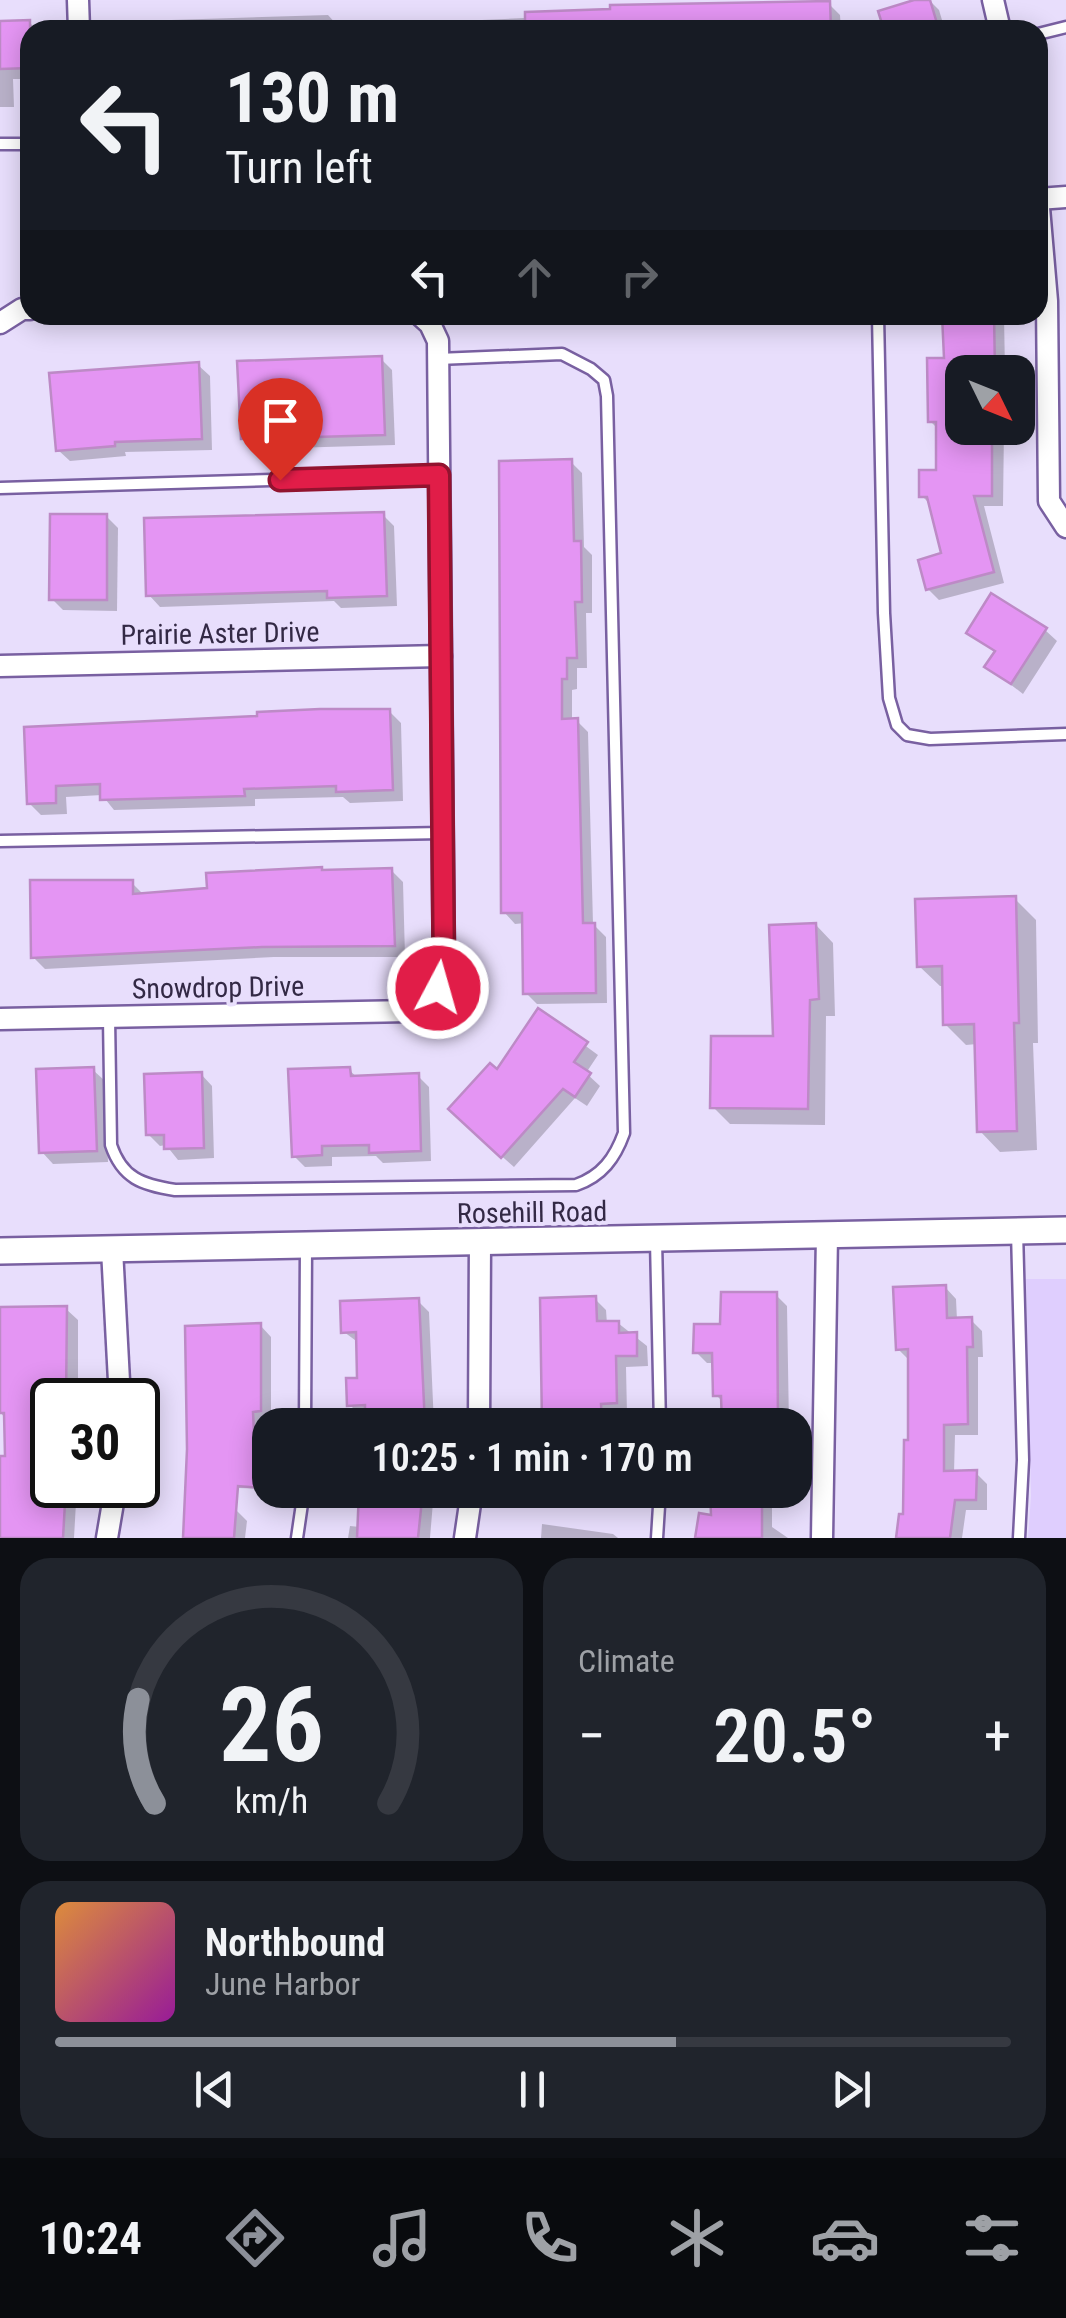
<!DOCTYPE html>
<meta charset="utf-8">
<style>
:root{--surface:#171b24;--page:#20242c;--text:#f1f3f6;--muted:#9ea1a6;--line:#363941;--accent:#8c9099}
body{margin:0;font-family:"Roboto Condensed",sans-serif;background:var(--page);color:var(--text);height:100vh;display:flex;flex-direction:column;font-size:38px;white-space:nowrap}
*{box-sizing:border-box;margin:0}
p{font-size:32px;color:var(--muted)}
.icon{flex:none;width:55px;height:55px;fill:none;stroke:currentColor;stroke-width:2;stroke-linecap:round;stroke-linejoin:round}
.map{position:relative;height:1538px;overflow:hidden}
.drawer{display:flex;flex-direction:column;gap:20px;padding:20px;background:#0d0f14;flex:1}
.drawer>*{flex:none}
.hud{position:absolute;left:20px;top:20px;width:1028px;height:305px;border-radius:30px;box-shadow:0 5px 25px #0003;background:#171b24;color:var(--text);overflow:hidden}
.needle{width:65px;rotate:133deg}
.buttons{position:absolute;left:945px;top:355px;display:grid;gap:20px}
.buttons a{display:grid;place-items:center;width:90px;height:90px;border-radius:20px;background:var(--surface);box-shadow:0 5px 25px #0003;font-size:50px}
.speed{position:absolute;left:30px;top:1378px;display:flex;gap:20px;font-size:50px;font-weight:700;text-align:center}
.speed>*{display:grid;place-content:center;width:130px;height:130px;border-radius:50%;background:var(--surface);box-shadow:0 5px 25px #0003;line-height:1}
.speed .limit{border:5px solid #111;border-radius:15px;background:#fff;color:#111}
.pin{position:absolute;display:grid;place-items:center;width:85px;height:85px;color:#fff;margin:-102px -42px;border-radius:50% 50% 50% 0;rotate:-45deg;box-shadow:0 0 10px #0007}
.pin .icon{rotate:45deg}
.me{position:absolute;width:110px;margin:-55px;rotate:6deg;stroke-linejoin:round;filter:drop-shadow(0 0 8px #0008)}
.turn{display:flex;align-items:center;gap:35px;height:210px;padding:0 40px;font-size:45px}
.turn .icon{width:130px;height:130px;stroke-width:2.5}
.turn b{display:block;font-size:70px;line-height:85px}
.lanes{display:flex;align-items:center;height:95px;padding:0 40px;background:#0003;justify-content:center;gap:50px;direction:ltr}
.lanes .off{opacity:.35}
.big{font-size:75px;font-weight:600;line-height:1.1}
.drawer .tile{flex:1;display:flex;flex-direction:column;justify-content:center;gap:15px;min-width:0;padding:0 35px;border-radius:30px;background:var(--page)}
.drawer .dial{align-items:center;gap:0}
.dial svg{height:260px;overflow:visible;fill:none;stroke:var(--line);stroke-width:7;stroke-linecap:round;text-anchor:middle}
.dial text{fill:var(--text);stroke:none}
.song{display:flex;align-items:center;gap:30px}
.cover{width:120px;height:120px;border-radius:15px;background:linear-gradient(135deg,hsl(30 70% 55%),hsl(300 70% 35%))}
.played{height:10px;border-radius:5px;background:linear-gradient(90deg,var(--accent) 65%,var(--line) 65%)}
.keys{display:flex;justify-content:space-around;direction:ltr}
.heat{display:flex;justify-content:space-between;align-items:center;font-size:55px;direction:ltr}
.drawer .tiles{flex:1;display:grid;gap:20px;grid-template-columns:1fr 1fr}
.tile:last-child{grid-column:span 2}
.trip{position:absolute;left:252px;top:1408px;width:560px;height:100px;border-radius:30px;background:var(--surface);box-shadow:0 5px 25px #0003;font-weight:600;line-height:100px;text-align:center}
.menu{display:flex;height:160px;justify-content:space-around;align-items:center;background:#090b0e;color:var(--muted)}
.menu .icon{width:70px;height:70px}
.menu .selected{color:var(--accent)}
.menu b{font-size:45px;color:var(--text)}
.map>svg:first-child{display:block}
.built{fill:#dfcefe}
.shadow{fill:#0003}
.building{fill:#e495f3;stroke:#bd8ac6;stroke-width:2.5}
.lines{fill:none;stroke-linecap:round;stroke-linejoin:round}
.service-casing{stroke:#7960a1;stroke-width:15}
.minor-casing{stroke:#7960a1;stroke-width:25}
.tertiary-casing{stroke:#7960a1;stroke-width:30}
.service{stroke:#fff;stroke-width:10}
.minor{stroke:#fff;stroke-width:20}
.tertiary{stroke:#fff;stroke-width:25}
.route-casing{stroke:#92132f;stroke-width:25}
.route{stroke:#e11d48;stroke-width:18}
.labels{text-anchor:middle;stroke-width:8;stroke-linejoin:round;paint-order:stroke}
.street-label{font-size:28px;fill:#332945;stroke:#e8defc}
</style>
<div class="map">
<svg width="1066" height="1538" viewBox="0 0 1066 1538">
<rect width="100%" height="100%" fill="#e8defc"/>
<path class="built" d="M 1026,1279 L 1066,1279 L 1066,1538 L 1028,1538 L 1031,1496 Z"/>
<g class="shadow">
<path d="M 922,0 L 929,0 L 939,10 L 945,30 L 887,30 Z"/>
<path d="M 829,4 L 840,15 L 841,30 L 409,30 L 411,22 L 459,30 L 459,21 Z"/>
<path d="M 328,15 L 338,26 L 366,26 L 370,30 L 140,30 L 140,21 Z"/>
<path d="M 29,22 L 37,30 L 30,30 L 30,79 L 13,79 L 14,107 L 0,107 L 0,24 Z"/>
<path d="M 921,315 L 1004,315 L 1005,372 L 962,372 L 962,428 L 1004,428 L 1003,506 L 984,506 L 1004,583 L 939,600 L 928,589 L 944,555 L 932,506 L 922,496 L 939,472 L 938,429 L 930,421 L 946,360 L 945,325 L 932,325 Z"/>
<path d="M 381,359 L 392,370 L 395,445 L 255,449 L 243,438 Z"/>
<path d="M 198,365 L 210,376 L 212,450 L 125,452 L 126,456 L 70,461 L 58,450 Z"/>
<path d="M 571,462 L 582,473 L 584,547 L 592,555 L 592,613 L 586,613 L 587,668 L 577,668 L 577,689 L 572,690 L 572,721 L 577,721 L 588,732 L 593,924 L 606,937 L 607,1003 L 537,1004 L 526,993 L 525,923 L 515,924 L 504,912 Z"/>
<path d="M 383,515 L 394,526 L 397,606 L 341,608 L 334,601 L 160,607 L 149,595 Z"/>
<path d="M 106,516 L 118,528 L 117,611 L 63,610 L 52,599 Z"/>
<path d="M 1045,630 L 1057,641 L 1023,694 L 988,667 L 996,653 L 970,632 Z"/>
<path d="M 389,711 L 401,723 L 403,801 L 350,803 L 343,797 L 255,799 L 255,806 L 114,810 L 102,795 L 66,797 L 67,814 L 41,815 L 29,803 L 27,729 Z"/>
<path d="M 391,870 L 403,882 L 405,957 L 274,957 L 45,969 L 33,957 L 132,883 L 145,896 Z"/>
<path d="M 1015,899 L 1036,920 L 1038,1043 L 1033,1043 L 1037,1150 L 1000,1152 L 980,1131 L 977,1044 L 966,1045 L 945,1024 L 945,986 L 940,986 L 919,966 Z"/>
<path d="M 816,925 L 833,943 L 835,1016 L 826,1016 L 825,1125 L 730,1124 L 713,1107 L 775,1039 Z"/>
<path d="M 538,1011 L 598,1055 L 586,1073 L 600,1086 L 587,1106 L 575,1098 L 514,1167 L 462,1121 Z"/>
<path d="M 93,1070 L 105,1081 L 108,1162 L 53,1164 L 42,1152 Z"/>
<path d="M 349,1070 L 358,1078 L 418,1076 L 429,1087 L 431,1161 L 383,1163 L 376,1156 L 332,1157 L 332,1166 L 305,1167 L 294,1156 Z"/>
<path d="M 201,1074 L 212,1086 L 214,1158 L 178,1160 L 166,1145 L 160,1146 L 148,1134 Z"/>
<path d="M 945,1287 L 956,1299 L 957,1320 L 971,1320 L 982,1331 L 983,1357 L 978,1357 L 978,1435 L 955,1435 L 954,1473 L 976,1473 L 987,1484 L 987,1510 L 966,1510 L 962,1538 L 898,1538 L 906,1517 L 910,1443 L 910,1361 L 898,1349 Z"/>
<path d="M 776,1295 L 787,1306 L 789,1425 L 724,1425 L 724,1403 L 716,1395 L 715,1363 L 707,1363 L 696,1352 L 723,1326 Z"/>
<path d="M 595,1299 L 606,1310 L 607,1324 L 618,1323 L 647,1346 L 648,1366 L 626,1367 L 627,1414 L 612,1414 L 612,1425 L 544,1425 Z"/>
<path d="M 418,1301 L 429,1312 L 434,1425 L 368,1425 L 367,1416 L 361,1416 L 350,1405 L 360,1380 L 359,1343 L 344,1332 Z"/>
<path d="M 66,1309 L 78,1320 L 78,1400 L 52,1400 L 52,1485 L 77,1485 L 74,1538 L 0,1538 L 0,1459 L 7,1459 L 6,1419 L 0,1412 L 0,1310 Z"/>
<path d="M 260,1325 L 271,1337 L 271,1422 L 263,1422 L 270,1489 L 199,1487 Z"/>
<path d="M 356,1490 L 434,1490 L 430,1538 L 348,1538 L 350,1526 L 360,1527 L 361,1492 Z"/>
<path d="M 549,1490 L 630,1490 L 629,1502 L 554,1494 Z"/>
<path d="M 713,1490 L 772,1490 L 772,1527 L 788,1538 L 697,1538 L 713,1518 Z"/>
<path d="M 235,1509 L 247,1521 L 245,1538 L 185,1538 Z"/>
<path d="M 542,1524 L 613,1534 L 618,1538 L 541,1538 Z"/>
</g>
<g class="building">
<path d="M 914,0 L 930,0 L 939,30 L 884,30 L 878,11 Z"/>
<path d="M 830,1 L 831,30 L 525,30 L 525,12 L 610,9 L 610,5 Z"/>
<path d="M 30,20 L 30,68 L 0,69 L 0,21 Z"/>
<path d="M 942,315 L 994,315 L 995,372 L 962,372 L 962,435 L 992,435 L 992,496 L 974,496 L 994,572 L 926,590 L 918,560 L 941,553 L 927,497 L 919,497 L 919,470 L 936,470 L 936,422 L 928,422 L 927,358 L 944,358 Z"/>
<path d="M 382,356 L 385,435 L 241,439 L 237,361 Z"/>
<path d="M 199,362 L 202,439 L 115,442 L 115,446 L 56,451 L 49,373 Z"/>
<path d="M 572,459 L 574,541 L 581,541 L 582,602 L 575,602 L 577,658 L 567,658 L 567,679 L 562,679 L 562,719 L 578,718 L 583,923 L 595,923 L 596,993 L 523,994 L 522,913 L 501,913 L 499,461 Z"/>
<path d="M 384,512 L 387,596 L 327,598 L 327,591 L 146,596 L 144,518 Z"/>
<path d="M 50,514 L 107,514 L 107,600 L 49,600 Z"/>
<path d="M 991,593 L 1047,628 L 1011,684 L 984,667 L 995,651 L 966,633 Z"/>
<path d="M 320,709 L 390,709 L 393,790 L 336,792 L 336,786 L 244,789 L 245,796 L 100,800 L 100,784 L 56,786 L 56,803 L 27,804 L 24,727 L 257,716 L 257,712 Z"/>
<path d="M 322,867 L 322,870 L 392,868 L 395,946 L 262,947 L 31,958 L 30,880 L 133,880 L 133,894 L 207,888 L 206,873 Z"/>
<path d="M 1016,896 L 1019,1023 L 1014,1023 L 1017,1131 L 977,1132 L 974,1024 L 943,1025 L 942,966 L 917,967 L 915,899 Z"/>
<path d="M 816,923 L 819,999 L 810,1000 L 808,1109 L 710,1108 L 711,1036 L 773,1036 L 769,925 Z"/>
<path d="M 538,1008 L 588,1042 L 574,1062 L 591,1073 L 575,1097 L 563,1089 L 501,1158 L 448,1109 L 490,1063 L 497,1069 Z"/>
<path d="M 94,1067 L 97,1151 L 39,1153 L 36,1069 Z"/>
<path d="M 350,1067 L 351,1076 L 419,1073 L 421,1151 L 369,1153 L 369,1145 L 322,1146 L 322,1155 L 292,1157 L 288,1069 Z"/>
<path d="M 202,1072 L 204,1148 L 164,1149 L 164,1135 L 146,1135 L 144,1074 Z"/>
<path d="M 946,1285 L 947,1318 L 972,1317 L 973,1347 L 967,1347 L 968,1424 L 944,1425 L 944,1471 L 977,1470 L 976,1500 L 955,1500 L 950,1538 L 896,1538 L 899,1514 L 903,1514 L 904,1440 L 908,1440 L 908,1349 L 896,1350 L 893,1287 Z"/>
<path d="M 721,1292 L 777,1292 L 778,1425 L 722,1425 L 721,1396 L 713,1396 L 712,1353 L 693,1353 L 694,1324 L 720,1324 Z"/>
<path d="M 596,1296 L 597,1321 L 619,1321 L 619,1333 L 637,1332 L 637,1356 L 616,1356 L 617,1403 L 601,1404 L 602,1425 L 542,1425 L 540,1298 Z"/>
<path d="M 419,1298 L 425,1425 L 365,1425 L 365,1405 L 347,1406 L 346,1378 L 357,1378 L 356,1332 L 341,1333 L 340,1301 Z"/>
<path d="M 67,1306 L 66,1400 L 52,1400 L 52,1485 L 66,1485 L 63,1538 L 0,1538 L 0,1456 L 5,1456 L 4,1413 L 0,1413 L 0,1307 Z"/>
<path d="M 261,1323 L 261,1411 L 253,1412 L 255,1455 L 264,1456 L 261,1488 L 238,1486 L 234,1538 L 183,1538 L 187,1449 L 185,1326 Z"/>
<path d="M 359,1490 L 423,1490 L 418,1538 L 357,1538 Z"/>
<path d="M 710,1490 L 762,1490 L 762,1538 L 695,1538 L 699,1513 L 711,1515 Z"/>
</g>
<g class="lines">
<g class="service-casing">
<g id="service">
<path d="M 1038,34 L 1066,27"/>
<path d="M 0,144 L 30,144"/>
<path d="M 878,315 L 884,613 L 889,698 L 897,725 L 907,735 L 930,739 L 1066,734"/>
<path d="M 0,488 L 439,475"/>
<path d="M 0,841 L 442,833"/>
<path d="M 109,1018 L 111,1145 C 122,1178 142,1185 175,1190 L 576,1185 C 602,1176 615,1158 624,1133 L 607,396 L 604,380 L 591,369 L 562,354 L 438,359"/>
<path d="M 1017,1231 L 1023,1460 L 1019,1538"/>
<path d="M 656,1240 L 660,1425"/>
<path d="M 305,1425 L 306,1247"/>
<path d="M 297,1538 L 304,1490"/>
<path d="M 657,1538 L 660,1490"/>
</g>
</g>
<g class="minor-casing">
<g id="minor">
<path d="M 78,0 L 79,30"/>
<path d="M 993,0 L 1000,30"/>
<path d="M 1038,196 L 1047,301 L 1049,501 L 1066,527"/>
<path d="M 1038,199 L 1066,197"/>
<path d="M 0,323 L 22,309 L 30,309"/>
<path d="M 0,666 L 441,656"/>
<path d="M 0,1019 L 410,1011 C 429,1004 437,992 444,973 L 438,341 L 430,324 L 420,315"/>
<path d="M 112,1249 L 120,1400"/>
<path d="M 479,1425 L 480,1243"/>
<path d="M 107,1538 L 116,1485"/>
<path d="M 465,1538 L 472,1490"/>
<path d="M 822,1538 L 827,1235"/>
</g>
</g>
<g class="tertiary-casing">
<path id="tertiary" d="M 0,1251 L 1066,1230"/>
</g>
<use href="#service" class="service"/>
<use href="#minor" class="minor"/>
<use href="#tertiary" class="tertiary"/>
</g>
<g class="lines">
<g class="route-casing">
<path id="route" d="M 280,480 L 439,475 L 444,973 L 438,988"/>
</g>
<use href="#route" class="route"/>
</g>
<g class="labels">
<g class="street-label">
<text transform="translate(220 633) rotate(-1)" y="10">Prairie Aster Drive</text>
<text transform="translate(218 987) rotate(-1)" y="10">Snowdrop Drive</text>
<text transform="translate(532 1212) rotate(-1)" y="10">Rosehill Road</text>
</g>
</g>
</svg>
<div class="buttons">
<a><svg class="needle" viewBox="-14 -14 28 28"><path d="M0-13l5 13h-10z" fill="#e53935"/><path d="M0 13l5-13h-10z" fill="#9ea1a6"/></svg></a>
</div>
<div class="speed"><div class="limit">30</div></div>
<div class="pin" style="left:280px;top:480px;background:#d93025"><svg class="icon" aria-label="arrive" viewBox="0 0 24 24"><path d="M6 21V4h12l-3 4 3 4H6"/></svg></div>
<svg class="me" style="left:438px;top:988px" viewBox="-20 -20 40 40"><circle r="17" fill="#e11d48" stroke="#fff" stroke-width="3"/><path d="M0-11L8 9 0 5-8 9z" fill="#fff"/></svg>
<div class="trip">10:25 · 1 min · 170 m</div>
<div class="hud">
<div class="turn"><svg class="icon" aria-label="left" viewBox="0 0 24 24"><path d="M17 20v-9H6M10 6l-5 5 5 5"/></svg><div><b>130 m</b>Turn left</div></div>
<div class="lanes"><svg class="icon" aria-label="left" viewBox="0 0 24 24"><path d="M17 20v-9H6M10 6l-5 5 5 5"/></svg><svg class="icon off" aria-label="ahead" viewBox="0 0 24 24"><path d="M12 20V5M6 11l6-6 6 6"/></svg><svg class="icon off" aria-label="right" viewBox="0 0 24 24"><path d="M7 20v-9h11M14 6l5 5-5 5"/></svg></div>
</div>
</div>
<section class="drawer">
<div class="tiles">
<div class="tile dial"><svg viewBox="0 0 100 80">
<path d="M14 69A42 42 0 1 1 86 69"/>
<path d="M14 69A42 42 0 0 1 9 37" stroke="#8c9099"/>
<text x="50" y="56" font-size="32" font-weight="700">26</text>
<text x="50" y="72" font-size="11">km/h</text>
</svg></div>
<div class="tile"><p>Climate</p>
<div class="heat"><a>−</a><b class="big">20.5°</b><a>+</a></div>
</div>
<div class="tile">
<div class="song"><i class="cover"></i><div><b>Northbound</b><p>June Harbor</p></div></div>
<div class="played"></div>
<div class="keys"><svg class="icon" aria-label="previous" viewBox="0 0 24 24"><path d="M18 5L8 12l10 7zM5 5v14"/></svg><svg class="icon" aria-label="pause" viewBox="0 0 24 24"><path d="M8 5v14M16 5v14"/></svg><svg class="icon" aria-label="next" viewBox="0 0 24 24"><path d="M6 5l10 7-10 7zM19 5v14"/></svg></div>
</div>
</div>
</section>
<nav class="menu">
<b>10:24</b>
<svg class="icon selected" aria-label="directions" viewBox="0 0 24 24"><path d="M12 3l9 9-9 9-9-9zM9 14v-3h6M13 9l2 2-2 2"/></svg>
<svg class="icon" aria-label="music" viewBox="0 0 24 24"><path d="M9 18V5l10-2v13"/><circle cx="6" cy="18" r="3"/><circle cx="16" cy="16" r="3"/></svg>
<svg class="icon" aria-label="phone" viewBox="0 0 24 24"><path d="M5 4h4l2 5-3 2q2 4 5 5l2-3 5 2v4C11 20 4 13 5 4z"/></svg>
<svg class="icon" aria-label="climate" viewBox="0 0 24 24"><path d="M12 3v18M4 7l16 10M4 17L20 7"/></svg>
<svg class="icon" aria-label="car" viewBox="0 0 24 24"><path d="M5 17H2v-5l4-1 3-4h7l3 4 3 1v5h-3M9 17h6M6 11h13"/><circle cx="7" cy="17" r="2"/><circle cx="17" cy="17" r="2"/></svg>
<svg class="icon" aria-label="filters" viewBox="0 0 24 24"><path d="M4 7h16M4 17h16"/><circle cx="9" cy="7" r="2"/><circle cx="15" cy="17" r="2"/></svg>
</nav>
